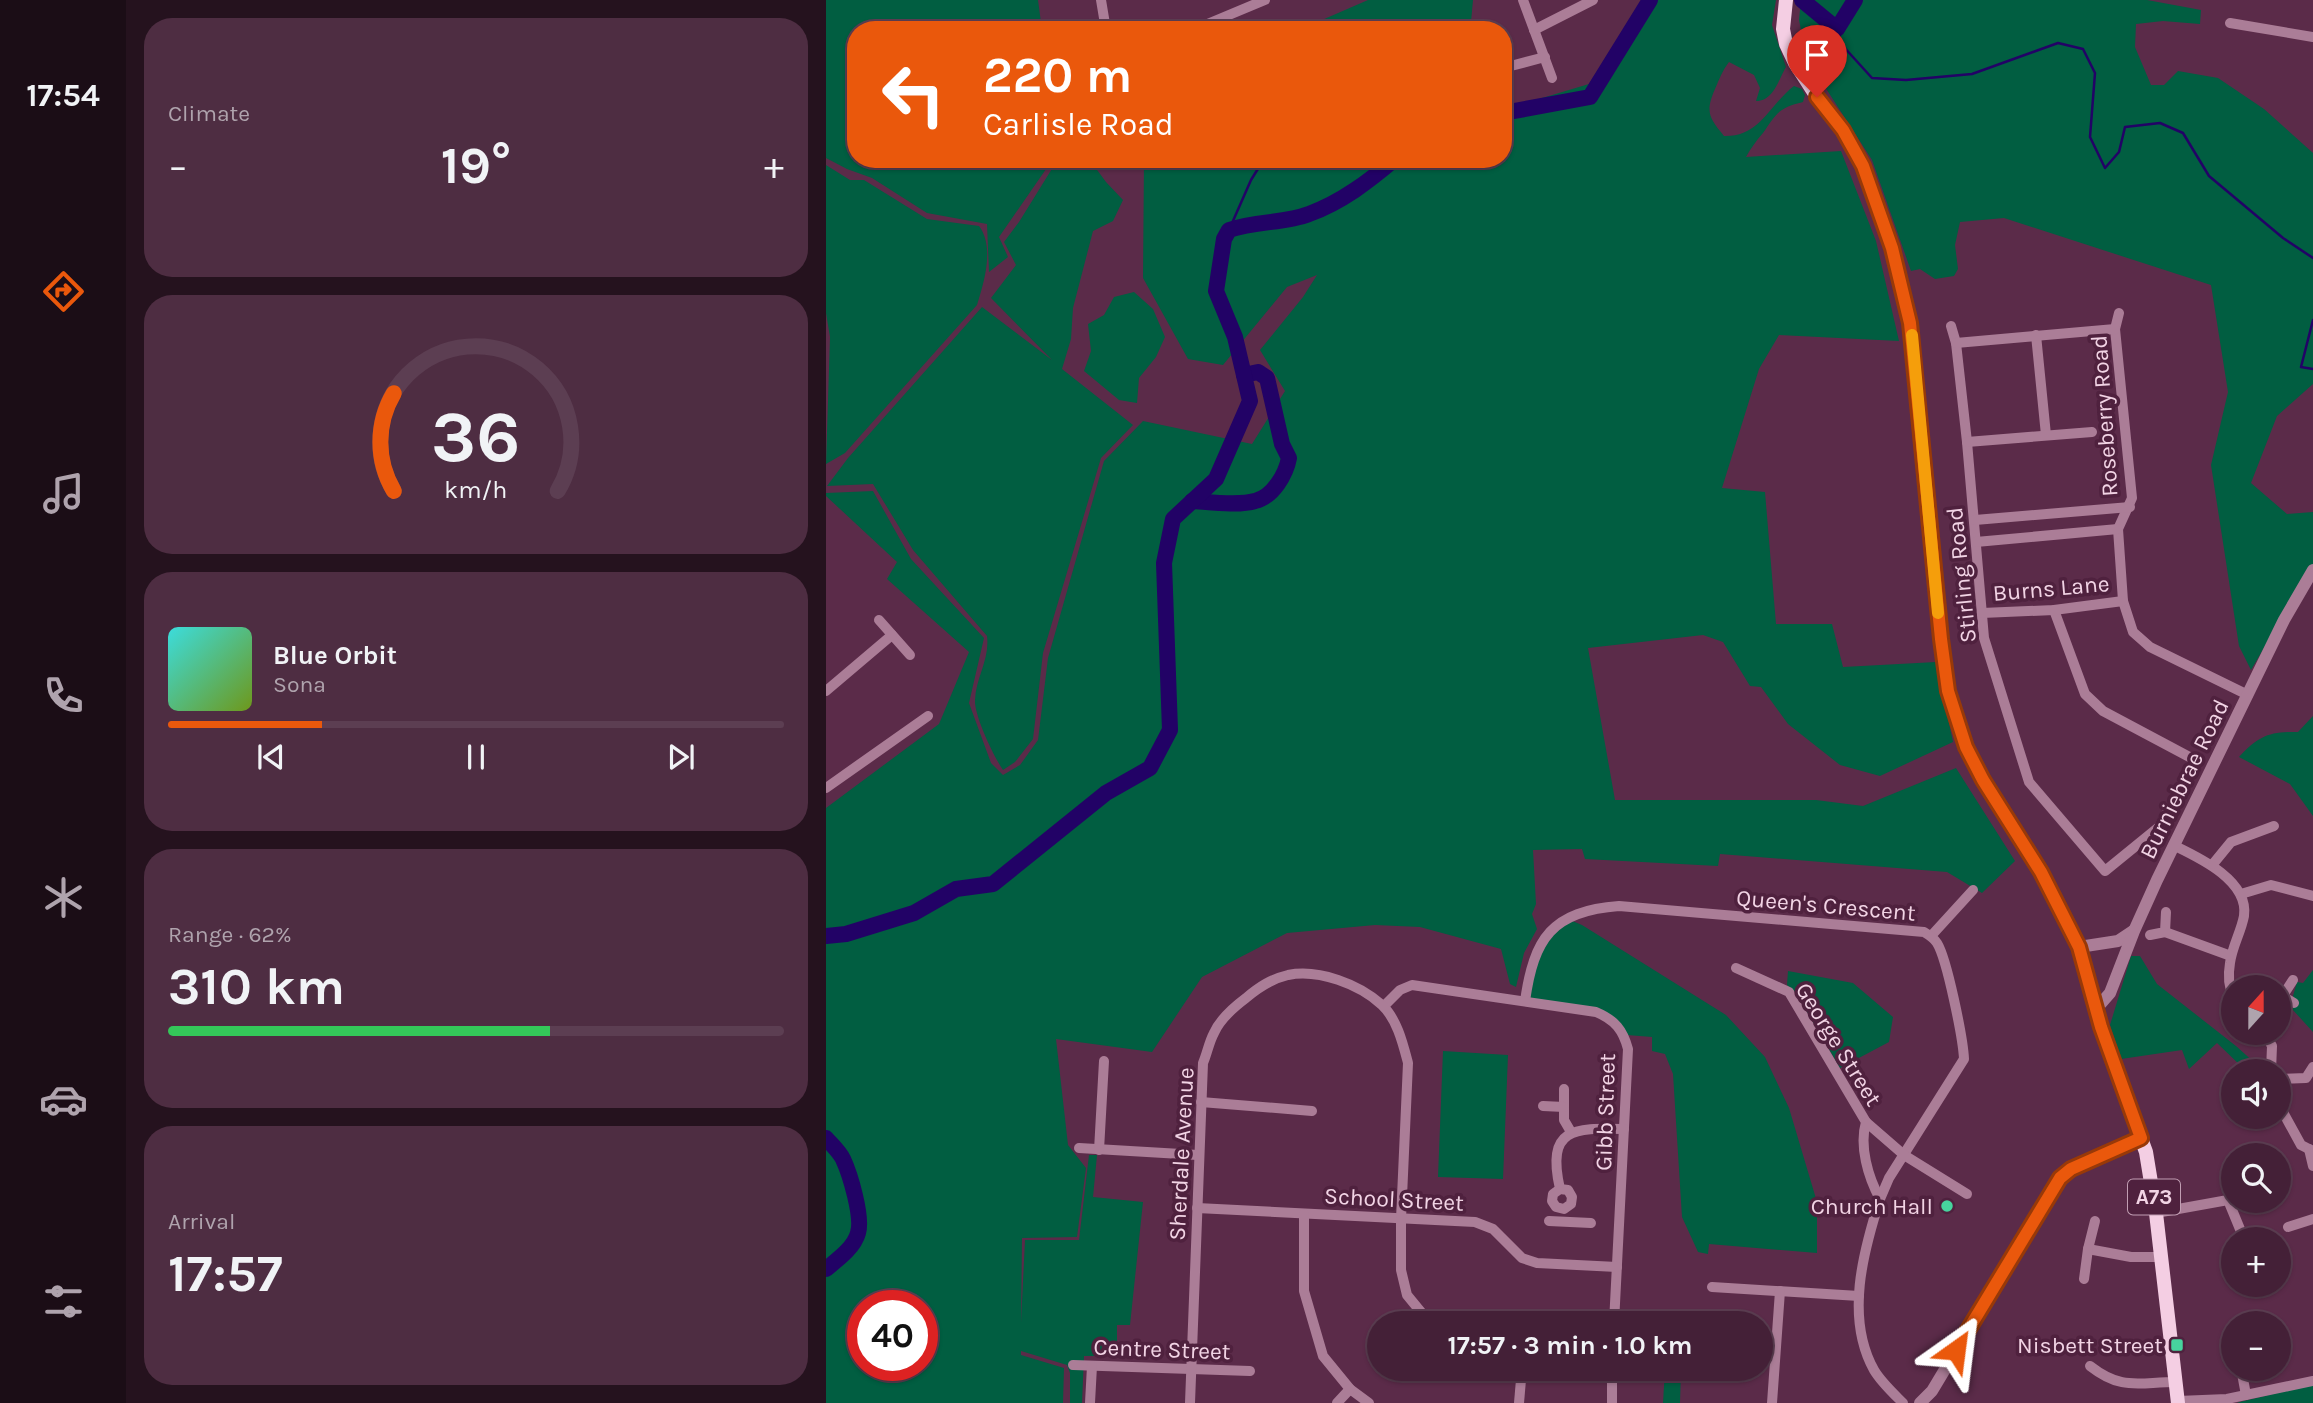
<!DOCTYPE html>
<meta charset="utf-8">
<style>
:root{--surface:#442037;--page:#4e2d42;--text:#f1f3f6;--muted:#afa3ad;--line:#5c3e52;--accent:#ea580c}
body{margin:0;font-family:Karla,sans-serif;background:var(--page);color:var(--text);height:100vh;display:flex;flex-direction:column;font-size:26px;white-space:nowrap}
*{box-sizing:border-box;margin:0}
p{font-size:23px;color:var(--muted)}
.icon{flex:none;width:38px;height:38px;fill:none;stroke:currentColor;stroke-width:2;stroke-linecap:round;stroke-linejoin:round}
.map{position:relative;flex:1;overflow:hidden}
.panel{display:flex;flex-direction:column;gap:18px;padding:18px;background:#25121e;width:700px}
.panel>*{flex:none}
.top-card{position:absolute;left:21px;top:21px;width:665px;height:147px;border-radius:28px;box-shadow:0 2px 5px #0004,0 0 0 2px var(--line);background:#ea580c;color:#fff;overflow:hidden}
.needle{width:46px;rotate:21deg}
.buttons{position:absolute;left:1395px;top:975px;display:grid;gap:14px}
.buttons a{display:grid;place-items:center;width:70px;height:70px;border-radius:50%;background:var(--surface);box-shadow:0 2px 5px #0004,0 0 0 2px var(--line);font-size:35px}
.speed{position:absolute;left:21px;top:1290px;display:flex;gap:14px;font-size:35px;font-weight:700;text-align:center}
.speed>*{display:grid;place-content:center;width:91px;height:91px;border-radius:50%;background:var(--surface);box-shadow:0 2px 5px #0004,0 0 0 2px var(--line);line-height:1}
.speed .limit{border:10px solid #d22;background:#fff;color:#111}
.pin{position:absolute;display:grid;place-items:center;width:60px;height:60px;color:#fff;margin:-72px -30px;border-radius:50% 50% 50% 0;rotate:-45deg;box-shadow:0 0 7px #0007}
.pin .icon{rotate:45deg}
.me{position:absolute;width:77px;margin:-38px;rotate:31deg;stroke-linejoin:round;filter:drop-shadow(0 0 5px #0008)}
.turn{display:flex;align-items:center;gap:24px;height:147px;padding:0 21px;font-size:32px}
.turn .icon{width:91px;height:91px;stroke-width:2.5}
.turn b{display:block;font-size:49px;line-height:60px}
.big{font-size:52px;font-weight:700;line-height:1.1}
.panel .widget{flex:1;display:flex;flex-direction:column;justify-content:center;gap:10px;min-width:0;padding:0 24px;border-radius:28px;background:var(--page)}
.panel .dial{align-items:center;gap:0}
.dial svg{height:182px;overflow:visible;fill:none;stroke:var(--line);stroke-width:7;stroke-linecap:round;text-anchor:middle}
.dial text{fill:var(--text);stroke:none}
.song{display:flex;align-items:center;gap:21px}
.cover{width:84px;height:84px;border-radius:10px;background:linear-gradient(135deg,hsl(180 70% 55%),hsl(80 70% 35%))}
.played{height:7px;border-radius:4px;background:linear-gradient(90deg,var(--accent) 25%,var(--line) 25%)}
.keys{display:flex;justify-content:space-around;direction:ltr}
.heat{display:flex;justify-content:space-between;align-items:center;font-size:38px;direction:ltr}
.charge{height:10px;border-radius:5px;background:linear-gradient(90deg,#34c759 62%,var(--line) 0)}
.trip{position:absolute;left:541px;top:1311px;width:406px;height:70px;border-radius:35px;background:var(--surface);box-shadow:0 2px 5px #0004,0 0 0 2px var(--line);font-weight:700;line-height:70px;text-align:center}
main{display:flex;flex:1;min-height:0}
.tabs{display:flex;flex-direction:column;width:126px;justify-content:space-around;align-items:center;background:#1b0d16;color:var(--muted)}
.tabs .icon{width:49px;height:49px}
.tabs .current{color:var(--accent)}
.tabs b{font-size:32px;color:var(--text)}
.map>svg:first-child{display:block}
.green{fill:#015e41;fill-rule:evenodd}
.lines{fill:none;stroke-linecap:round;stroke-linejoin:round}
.stream{stroke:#220266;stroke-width:2.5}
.river{stroke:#220266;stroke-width:16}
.minor{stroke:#ab7d97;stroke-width:10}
.tertiary{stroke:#ab7d97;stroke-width:12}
.primary{stroke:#f4cee3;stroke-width:14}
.route-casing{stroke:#983908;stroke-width:18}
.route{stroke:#ea580c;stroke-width:12}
.slow{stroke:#f59e0b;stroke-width:12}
.poi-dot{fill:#47d49e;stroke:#4f213e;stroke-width:2.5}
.labels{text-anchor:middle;stroke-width:7;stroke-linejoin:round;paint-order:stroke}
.shield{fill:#4f213e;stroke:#c19eb3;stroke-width:2}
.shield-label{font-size:21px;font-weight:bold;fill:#f2d4e5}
.street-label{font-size:23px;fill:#f2d4e5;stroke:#4f213e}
.poi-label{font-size:23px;fill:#f2d4e5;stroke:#4f213e;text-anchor:end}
</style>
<main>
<nav class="tabs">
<b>17:54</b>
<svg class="icon current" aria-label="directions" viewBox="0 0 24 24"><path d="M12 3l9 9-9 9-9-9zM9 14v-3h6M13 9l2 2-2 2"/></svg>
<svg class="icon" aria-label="music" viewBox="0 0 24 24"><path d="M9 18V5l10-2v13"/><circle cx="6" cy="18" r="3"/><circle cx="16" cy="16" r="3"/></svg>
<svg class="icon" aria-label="phone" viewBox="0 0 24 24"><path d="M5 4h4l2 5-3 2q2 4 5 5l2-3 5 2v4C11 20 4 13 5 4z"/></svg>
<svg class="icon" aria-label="climate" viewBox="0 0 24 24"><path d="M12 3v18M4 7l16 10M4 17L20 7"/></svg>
<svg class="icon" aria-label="car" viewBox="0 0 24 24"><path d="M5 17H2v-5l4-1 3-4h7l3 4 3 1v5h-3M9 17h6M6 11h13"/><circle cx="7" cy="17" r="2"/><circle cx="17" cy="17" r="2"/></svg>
<svg class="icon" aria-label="filters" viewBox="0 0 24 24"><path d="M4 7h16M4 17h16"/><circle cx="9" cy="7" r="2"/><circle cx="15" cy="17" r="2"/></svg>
</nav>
<section class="panel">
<div class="widget"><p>Climate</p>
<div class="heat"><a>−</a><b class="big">19°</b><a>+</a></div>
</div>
<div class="widget dial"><svg viewBox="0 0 100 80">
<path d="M14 69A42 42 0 1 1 86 69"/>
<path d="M14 69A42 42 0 0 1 14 26" stroke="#ea580c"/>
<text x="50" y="56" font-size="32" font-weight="700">36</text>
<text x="50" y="72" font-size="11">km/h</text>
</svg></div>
<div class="widget">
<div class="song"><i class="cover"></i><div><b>Blue Orbit</b><p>Sona</p></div></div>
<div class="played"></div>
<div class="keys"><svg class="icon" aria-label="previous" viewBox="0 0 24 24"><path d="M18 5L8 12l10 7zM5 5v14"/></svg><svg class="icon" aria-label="pause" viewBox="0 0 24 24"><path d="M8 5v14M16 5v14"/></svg><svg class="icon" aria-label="next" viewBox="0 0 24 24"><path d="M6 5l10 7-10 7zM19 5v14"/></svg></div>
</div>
<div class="widget"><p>Range · 62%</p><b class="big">310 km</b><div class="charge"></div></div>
<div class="widget"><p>Arrival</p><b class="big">17:57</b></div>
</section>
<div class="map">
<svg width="1487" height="1403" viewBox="0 0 1487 1403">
<rect width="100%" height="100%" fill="#5b2b49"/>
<g class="green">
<path d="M 0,0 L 212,0 L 216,30 L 30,30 L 30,159 L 227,159 L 173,237 L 182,257 L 163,272 L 161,224 L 101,213 L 46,178 L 21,169 L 0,158 Z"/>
<path d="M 542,0 L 647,0 L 645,22 L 631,30 L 473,30 Z"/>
<path d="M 817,0 L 950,0 L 946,25 L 960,67 C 952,81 947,101 930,101 L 934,88 L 928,75 L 903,62 C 896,71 893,80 889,89 C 879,112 883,118 898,136 C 934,137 943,105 968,86 L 976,89 L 979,95 L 977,102 C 952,108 950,114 937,133 C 930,141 925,148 920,157 L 1015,151 L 1050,241 L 1073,341 L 953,335 L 933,369 L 896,488 L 939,492 L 950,624 L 1006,624 L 1017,667 L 1110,662 L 1127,742 L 1054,776 L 1014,765 L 962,724 L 935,687 L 924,686 L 897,642 L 877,635 L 762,648 L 789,800 L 990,800 L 1037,806 L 1130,768 L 1189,861 L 1156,893 L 1121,872 L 894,854 L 892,866 L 759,859 L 756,849 L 707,850 L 710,904 L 706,914 L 711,929 L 698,953 L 690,987 L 684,984 L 675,949 L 594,927 L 549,925 L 461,933 L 376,977 L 326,1052 L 230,1039 L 242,1145 L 260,1168 L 251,1237 L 196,1238 L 195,1323 L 199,1240 L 253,1240 L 263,1155 L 271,1155 L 267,1197 L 317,1202 L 304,1325 L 291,1325 L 291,1356 L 258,1356 L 256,1403 L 244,1403 L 244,1373 L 241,1365 L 195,1351 L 195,1355 L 238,1368 L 237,1403 L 0,1403 L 0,808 L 113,724 L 143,652 L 61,579 L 71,562 L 0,496 L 0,493 L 47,491 L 85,559 L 158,638 L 143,703 L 165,763 L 177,775 L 194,765 L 212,740 L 222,658 L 278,461 L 317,421 L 426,444 L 459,391 L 434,350 L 477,297 L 491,275 L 461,287 L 397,365 L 362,359 L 317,278 L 318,159 L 677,159 L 677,105 L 706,101 L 763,84 ZM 37,1306 L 96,1306 L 96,1365 L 37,1365 Z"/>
<path d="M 975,0 L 1321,0 L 1375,10 L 1374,24 L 1337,21 L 1310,24 L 1309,47 L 1325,85 L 1338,85 L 1352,71 L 1392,78 L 1438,109 L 1487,153 L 1487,384 L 1451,416 L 1425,483 L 1461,514 L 1487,512 L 1487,564 L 1425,670 L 1413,646 L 1385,465 L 1402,392 L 1385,285 L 1178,218 L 1134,222 L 1129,245 L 1132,269 L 1128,276 L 1109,279 L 1094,269 L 1085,271 L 1046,160 L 981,59 L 973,20 Z"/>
<path d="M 232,159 L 263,159 L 280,182 L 297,200 L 287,221 L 267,231 L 247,308 L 245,339 L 236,369 L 307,425 L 275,458 L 217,653 L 207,739 L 189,762 L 177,770 C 168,757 148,715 149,700 C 150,677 164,659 161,636 L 87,550 L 47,484 L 1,486 L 22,458 L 156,307 L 226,360 L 165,298 L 190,265 L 178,242 L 193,222 Z"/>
<path d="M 0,165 L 24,180 L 38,180 L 101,219 L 153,226 C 169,247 158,282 151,305 L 19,453 L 0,464 L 4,337 L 0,313 Z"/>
<path d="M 308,292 L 327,309 L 339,337 L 330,357 L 313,378 L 311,403 L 293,400 L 258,371 L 265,351 L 262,324 L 278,315 L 288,297 Z"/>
<path d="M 1487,716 L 1487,816 L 1464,784 L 1413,757 C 1432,736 1444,731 1472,732 Z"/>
<path d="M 744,920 L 756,925 L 900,1015 L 939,1057 L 963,1108 L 991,1202 L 991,1253 L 883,1244 L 882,1254 L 872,1252 L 856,1217 L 847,1074 L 839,1054 L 826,1051 L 826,1037 L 801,1035 L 789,1021 L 702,999 L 715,946 Z"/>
<path d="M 1305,956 L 1314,956 L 1331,984 L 1410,1046 L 1430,1064 L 1417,1068 L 1391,1043 L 1363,1069 L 1356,1050 L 1295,1059 L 1284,1025 Z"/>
<path d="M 1487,970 L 1487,1032 L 1466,1009 L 1471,1003 L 1467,996 L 1471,982 L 1477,983 Z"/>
<path d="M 962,971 L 1027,983 L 1067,1017 L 1063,1042 L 1014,1068 L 971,994 L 961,985 Z"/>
<path d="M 617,1051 L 682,1055 L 677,1179 L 612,1177 Z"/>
<path d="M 839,1369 L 855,1369 L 854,1403 L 837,1403 Z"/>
<path d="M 1487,1384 L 1487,1403 L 1411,1403 L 1414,1402 Z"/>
</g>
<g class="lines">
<g class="stream">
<path d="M 1011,29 L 1016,45 L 1046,78 L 1080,80 L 1146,74 L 1232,43 L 1257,49 L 1269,73 L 1264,137 L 1279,168 L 1293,152 L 1299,127 L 1334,123 L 1357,133 L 1383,176 L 1457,238 L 1487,258"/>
<path d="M 403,230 L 425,180 L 438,159"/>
<path d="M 1487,320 L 1475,367 L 1487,369"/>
</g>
<g class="river">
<path d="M 976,0 L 1011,29 L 1029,0"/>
<path d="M 677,113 L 764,97 L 824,0"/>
<path d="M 366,501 C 383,502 413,506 429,501 C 447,497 460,474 463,458 L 456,444 L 441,378 L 432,372 L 418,375"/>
<path d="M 0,936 L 20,934 L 88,913 L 130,889 L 167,884 L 280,793 L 324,768 L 344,730 L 338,563 L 347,519 L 390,479 L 424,401 L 409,337 L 390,291 L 398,239 L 403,230 C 430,221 460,223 483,214 C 516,202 543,181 569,159"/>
<path d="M 0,1138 C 5,1144 13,1151 17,1159 C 24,1174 37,1217 32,1233 C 28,1248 11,1260 0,1269"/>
</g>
<g class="minor">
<path d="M 275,0 L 280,30"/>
<path d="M 697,0 L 726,78"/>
<path d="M 1404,23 L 1487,37"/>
<path d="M 367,30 L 439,0"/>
<path d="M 708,30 L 767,0"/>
<path d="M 677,68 L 719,57"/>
<path d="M 1293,313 L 1289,329 L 1306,498 L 1292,529 L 1297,601 L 1307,632 L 1324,647 L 1422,695"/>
<path d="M 1125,326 L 1130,343 L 1141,442 L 1158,638 L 1203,782 L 1279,871 L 1333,827 L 1369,760 L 1277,711 L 1259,694 L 1228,610"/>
<path d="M 1210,335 L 1220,435"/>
<path d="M 1130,343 L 1289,329"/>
<path d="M 1141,442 L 1266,432"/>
<path d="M 1149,520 L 1304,507"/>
<path d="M 1150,542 L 1292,529"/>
<path d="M 1156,613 L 1228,610 L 1297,601"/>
<path d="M 53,620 L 84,655"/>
<path d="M 0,691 L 66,635"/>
<path d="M 0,788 L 102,716"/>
<path d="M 1349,846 C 1374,858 1423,881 1418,916 C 1415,932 1406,947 1404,963 C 1402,975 1402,985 1407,995"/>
<path d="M 1387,864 L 1405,842 L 1448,826"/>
<path d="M 1415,894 L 1445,885 L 1487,896"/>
<path d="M 1339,932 L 1405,956"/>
<path d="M 1324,935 L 1339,932 L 1340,912"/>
<path d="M 1105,936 L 1147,890"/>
<path d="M 910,968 L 963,992 L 1040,1122 C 1033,1146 1042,1177 1054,1199 C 1037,1252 1019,1318 1048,1370 C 1055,1382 1067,1393 1077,1403"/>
<path d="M 1458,997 L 1468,1003"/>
<path d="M 699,1001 C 708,938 726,911 793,906 L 1098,932 C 1103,935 1108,938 1111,943 C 1121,959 1137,1038 1138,1059 L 1063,1178 L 1054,1199"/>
<path d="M 1452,1003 L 1467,980"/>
<path d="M 558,1006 L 574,990 L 586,985 L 770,1012 C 789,1020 797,1030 802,1049 L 788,1323"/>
<path d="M 1438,1032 L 1446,1046 L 1445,1071"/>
<path d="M 1452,1079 L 1480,1078 L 1487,1067"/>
<path d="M 738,1089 L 738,1120 L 745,1132"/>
<path d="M 375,1102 L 486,1111"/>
<path d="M 1452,1103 L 1475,1145 L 1487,1151"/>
<path d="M 717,1106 L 738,1107"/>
<path d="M 1040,1122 L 1078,1155 L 1141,1194"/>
<path d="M 253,1148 L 372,1155"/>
<path d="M 1483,1149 L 1487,1166"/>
<path d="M 273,1150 L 278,1061"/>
<path d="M 734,1189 L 727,1194 L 726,1201 L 730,1207 L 738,1209 L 745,1204 L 746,1197 L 742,1190 L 734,1189 C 720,1127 748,1128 798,1129"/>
<path d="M 371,1208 L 649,1222 L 667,1229 L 696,1258 L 711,1263 L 791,1267"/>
<path d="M 1330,1213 L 1402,1200 L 1416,1234 L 1423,1239"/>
<path d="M 478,1214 L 478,1291 L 497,1356 L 524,1389 L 543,1403"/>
<path d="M 723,1221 L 765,1223"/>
<path d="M 1269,1221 L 1262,1249 L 1305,1257 L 1335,1257"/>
<path d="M 1462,1227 L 1487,1219"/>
<path d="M 1258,1279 L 1262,1249"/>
<path d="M 886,1287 L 1033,1296"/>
<path d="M 247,1365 L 424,1371"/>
<path d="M 1264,1366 C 1296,1391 1312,1382 1350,1382"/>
<path d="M 1415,1368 L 1420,1395"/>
<path d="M 1352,1401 L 1401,1399 L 1487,1381"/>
<path d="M 264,1403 L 266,1366"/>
<path d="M 364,1403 L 377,1063 C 381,1054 383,1042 388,1033 C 394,1019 408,1007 420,998 C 433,987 445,979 462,975 C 493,969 533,984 556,1005 C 571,1019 577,1044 582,1063 L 575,1219 L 575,1270 L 581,1295 L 604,1323"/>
<path d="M 511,1403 L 524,1389"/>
<path d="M 693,1403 L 696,1368"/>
<path d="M 786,1403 L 786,1368"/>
<path d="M 946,1403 L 954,1291"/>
</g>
<g class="tertiary">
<path d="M 1253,947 L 1292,941 L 1307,931"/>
<path d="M 1270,1009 L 1284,993 L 1308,931 L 1331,880 L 1458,620 L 1487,570"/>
<path d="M 1094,1403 L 1106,1391 L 1234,1178 L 1245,1169 L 1315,1138"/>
</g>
<path class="primary" d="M 960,0 L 957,29 L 960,44 L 969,63 L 991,97 L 1017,130 L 1037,166 L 1066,248 L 1084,323 L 1115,639 L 1122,691 L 1141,747 L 1157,780 L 1215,872 L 1253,947 L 1274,1027 L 1320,1152 L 1330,1213 L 1352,1403"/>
</g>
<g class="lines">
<g class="route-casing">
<path id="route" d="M 991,97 L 1017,130 L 1037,166 L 1066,248 L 1084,323 L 1115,639 L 1122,691 L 1140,747 L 1157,780 L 1215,872 L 1253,947 L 1275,1027 L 1315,1138 L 1245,1169 L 1234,1178 L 1130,1350"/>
</g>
<use href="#route" class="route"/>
<path class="slow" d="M 1086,335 L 1112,613"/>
</g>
<g class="poi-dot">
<circle cx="1121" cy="1206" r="7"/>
<rect x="1344" y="1338" width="14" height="14" rx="3.5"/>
</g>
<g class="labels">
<rect class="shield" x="1302" y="1179.5" width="52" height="35" rx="5"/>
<g class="shield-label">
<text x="1328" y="1204">A73</text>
</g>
<g class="street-label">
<text transform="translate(1278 416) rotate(-94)" y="8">Roseberry Road</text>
<text transform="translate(1135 575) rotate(-96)" y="8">Stirling Road</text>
<text transform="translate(1225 588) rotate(-5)" y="8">Burns Lane</text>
<text transform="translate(1358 779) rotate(-64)" y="8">Burniebrae Road</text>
<text transform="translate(1000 905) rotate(5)" y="8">Queen's Crescent</text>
<text transform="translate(1013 1044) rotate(58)" y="8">George Street</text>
<text transform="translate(779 1112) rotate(-88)" y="8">Gibb Street</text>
<text transform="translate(355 1154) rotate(-87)" y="8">Sherdale Avenue</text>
<text transform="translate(568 1199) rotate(3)" y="8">School Street</text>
<text transform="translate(336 1349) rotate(2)" y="8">Centre Street</text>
</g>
<g class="poi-label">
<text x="1107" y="1214">Church Hall</text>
<text x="1337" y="1353">Nisbett Street</text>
</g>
</g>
</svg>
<div class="buttons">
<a><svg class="needle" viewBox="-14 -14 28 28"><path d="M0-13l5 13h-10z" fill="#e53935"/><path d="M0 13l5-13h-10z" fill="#afa3ad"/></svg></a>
<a><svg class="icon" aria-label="sound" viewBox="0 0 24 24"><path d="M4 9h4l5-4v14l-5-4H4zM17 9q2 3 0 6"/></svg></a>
<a><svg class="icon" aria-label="search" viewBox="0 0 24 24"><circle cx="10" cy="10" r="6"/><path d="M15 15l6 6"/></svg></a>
<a>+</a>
<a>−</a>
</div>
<div class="speed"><div class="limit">40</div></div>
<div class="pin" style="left:991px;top:97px;background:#d93025"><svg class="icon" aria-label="arrive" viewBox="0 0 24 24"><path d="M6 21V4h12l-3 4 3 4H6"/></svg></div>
<svg class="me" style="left:1130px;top:1350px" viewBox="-20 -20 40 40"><path d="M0-17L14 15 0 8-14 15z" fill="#ea580c" stroke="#fff" stroke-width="4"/></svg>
<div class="trip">17:57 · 3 min · 1.0 km</div>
<div class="top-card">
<div class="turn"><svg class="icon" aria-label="left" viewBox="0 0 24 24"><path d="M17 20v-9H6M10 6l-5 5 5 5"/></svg><div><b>220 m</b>Carlisle Road</div></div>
</div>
</div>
</main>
